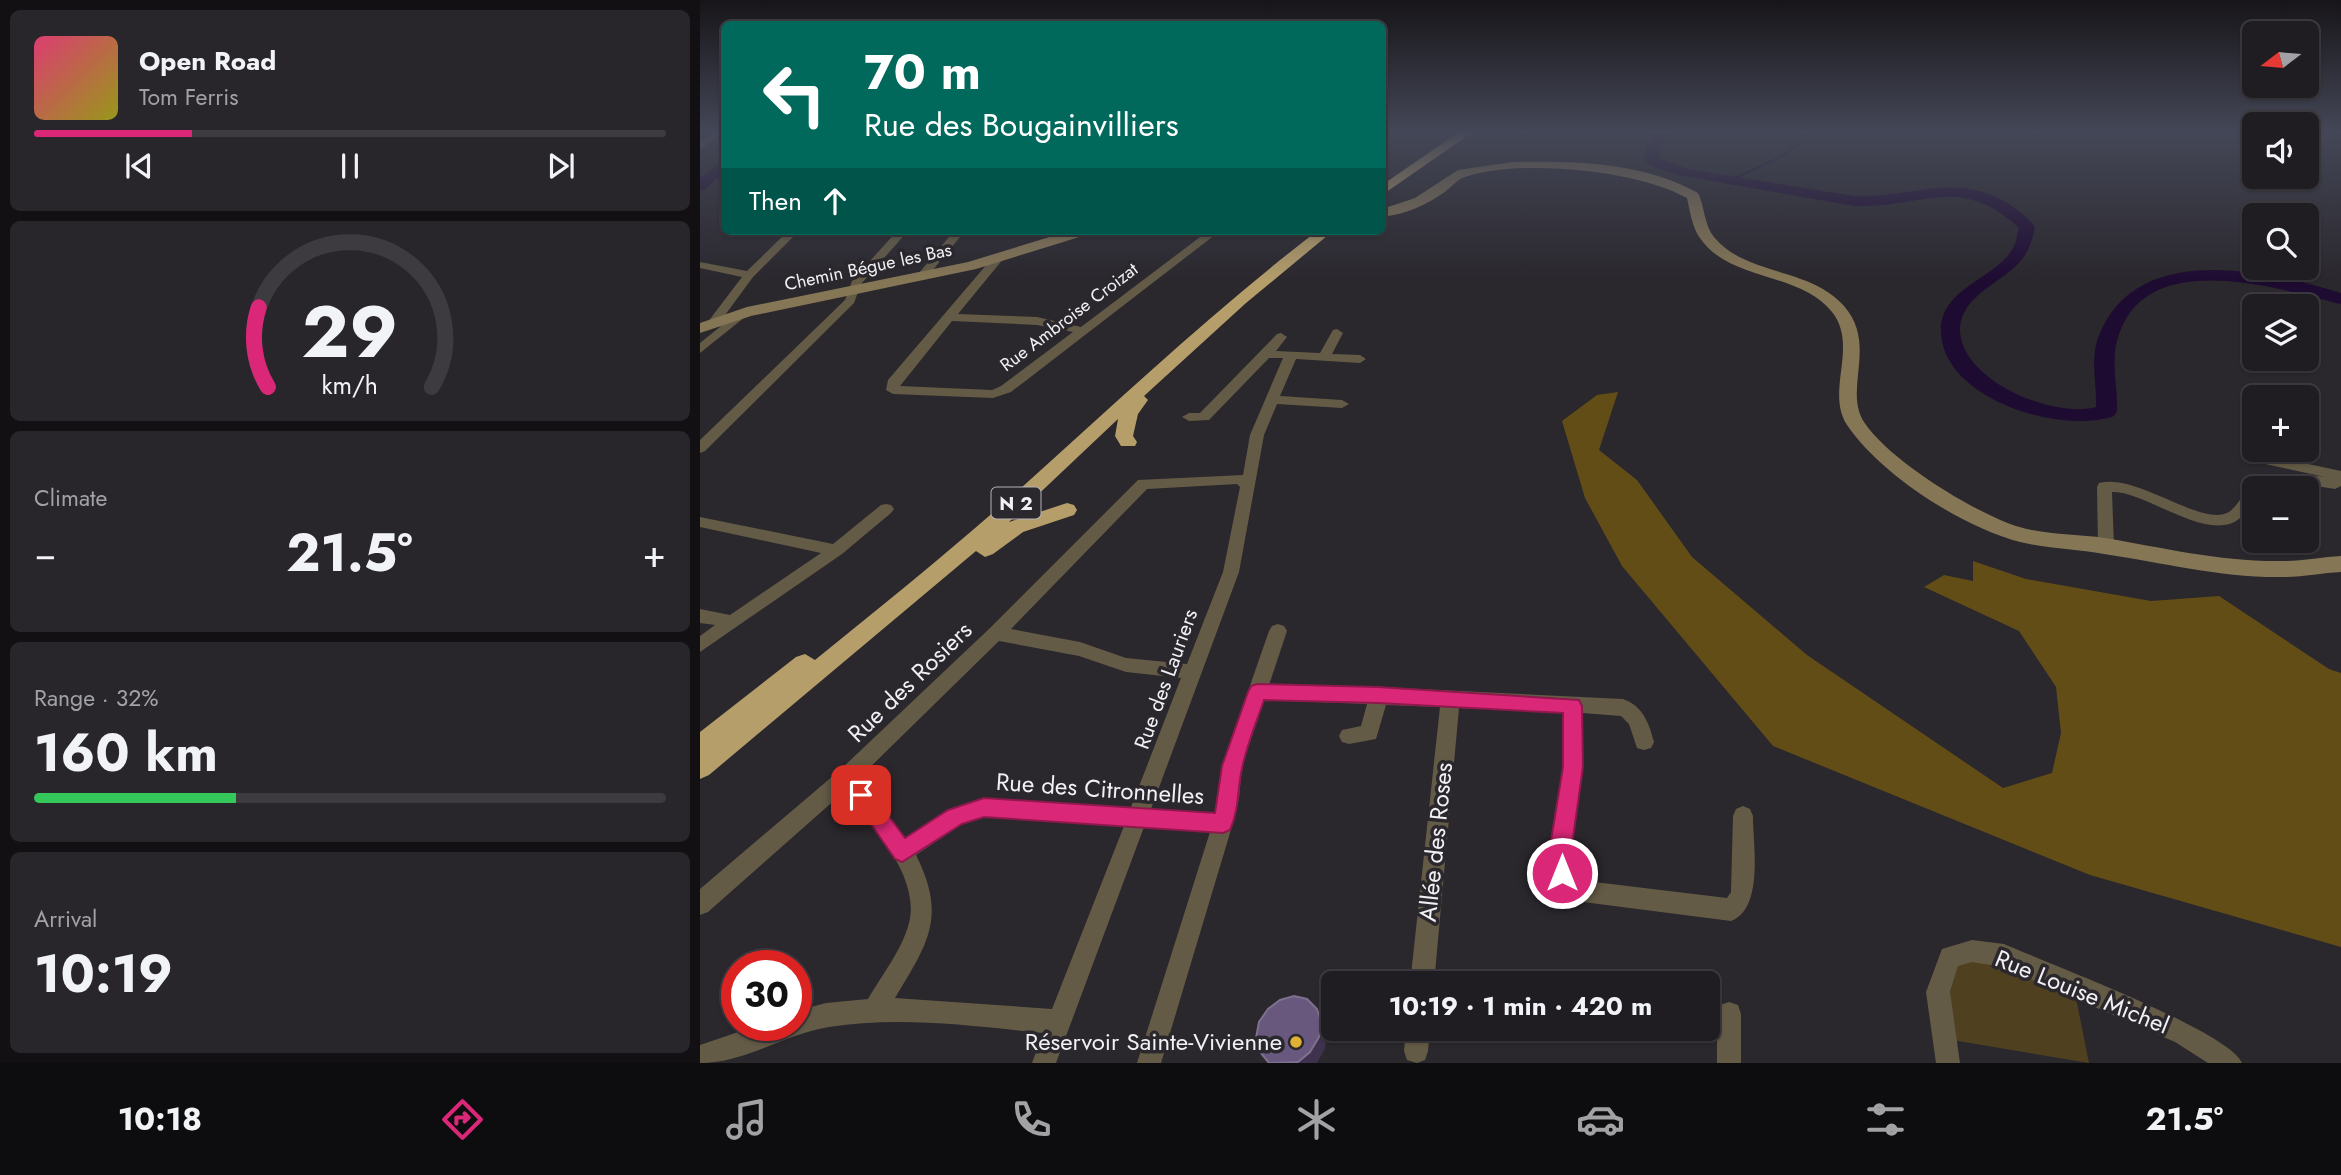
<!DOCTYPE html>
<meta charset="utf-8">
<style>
:root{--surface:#201d22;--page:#28262a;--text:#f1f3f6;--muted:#a2a2a5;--line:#3d3b40;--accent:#db2777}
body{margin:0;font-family:Jost,sans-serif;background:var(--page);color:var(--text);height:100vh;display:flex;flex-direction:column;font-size:26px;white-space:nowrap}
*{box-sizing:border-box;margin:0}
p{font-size:23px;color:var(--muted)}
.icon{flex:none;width:38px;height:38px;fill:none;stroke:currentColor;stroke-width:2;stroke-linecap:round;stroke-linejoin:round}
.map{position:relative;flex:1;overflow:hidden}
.side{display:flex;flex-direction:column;gap:10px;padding:10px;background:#121013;width:700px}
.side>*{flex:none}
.guide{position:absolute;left:21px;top:21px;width:665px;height:214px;border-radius:10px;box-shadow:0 2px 5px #0004,0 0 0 2px var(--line);background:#00695c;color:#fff;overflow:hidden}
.needle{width:46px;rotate:254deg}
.tools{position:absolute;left:1542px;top:21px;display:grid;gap:14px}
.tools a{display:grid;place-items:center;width:77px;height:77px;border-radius:10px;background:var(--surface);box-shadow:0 2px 5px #0004,0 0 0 2px var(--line);font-size:35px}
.speed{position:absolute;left:21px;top:950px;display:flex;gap:14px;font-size:35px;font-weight:700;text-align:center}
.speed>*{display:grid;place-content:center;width:91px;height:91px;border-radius:50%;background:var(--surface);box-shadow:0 2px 5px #0004,0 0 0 2px var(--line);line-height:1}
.speed .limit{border:10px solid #d22;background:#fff;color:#111}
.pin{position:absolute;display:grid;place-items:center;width:60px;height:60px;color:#fff;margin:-30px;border-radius:14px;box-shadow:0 4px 10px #0006}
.me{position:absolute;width:77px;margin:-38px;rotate:0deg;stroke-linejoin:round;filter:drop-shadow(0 0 5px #0008)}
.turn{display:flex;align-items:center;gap:24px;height:147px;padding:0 28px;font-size:32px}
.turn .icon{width:91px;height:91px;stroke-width:2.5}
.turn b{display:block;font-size:49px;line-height:60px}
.then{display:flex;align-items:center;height:66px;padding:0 28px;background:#0003;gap:14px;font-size:26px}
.big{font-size:52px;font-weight:700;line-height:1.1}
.side .widget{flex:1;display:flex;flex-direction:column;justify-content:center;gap:10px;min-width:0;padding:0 24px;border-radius:10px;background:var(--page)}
.side .dial{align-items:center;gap:0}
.dial svg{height:182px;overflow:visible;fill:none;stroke:var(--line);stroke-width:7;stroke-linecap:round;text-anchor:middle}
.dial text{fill:var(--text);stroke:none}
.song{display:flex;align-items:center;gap:21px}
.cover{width:84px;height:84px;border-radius:10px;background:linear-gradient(135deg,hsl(340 70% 55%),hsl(60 70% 35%))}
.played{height:7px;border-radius:4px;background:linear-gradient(90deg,var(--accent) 25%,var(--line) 25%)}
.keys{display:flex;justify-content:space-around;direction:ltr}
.heat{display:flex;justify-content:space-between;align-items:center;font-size:38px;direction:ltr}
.charge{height:10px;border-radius:5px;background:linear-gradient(90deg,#34c759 32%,var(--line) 0)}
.trip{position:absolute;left:621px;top:971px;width:399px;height:70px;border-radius:10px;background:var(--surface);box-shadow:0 2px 5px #0004,0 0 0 2px var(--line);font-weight:700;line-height:70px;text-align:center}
.tabs{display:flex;height:112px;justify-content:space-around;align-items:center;background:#0d0c0e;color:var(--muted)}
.tabs .icon{width:49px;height:49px}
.tabs .active{color:var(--accent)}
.tabs b{font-size:32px;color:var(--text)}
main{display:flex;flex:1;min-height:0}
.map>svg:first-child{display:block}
.green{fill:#4f411f}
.forest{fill:#624d17}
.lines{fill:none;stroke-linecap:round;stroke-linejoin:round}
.stream{stroke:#1e0b32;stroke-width:2.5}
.river{fill:#1e0b32;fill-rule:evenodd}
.street{fill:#645b46;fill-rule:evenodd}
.secondary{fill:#857655;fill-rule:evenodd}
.highway{fill:#b59e6a;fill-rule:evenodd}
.shaded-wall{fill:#3e324f}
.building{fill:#68587d;stroke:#7e7090;stroke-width:2}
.route{fill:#db2777;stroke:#8e194d;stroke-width:2}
.poi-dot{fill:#dfb034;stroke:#2a272d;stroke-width:2.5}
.labels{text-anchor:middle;stroke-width:7;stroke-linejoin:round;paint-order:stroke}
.far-street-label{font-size:18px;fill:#f2f0f4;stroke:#2a272d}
.shield{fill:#2a272d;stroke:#b6b4b8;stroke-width:2}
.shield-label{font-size:19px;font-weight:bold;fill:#f2f0f4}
.street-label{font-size:21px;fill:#f2f0f4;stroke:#2a272d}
.near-street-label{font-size:24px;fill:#f2f0f4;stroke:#2a272d}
.near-poi-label{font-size:24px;fill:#f2f0f4;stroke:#2a272d;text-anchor:end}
</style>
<main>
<section class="side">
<div class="widget">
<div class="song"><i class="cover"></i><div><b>Open Road</b><p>Tom Ferris</p></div></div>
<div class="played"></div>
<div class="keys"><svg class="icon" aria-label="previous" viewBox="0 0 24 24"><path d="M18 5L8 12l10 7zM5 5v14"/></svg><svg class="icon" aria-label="pause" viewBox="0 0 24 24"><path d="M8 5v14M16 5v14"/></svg><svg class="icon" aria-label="next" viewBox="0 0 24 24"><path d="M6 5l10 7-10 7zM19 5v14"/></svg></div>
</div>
<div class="widget dial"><svg viewBox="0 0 100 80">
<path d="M14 69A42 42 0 1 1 86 69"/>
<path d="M14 69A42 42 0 0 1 10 34" stroke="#db2777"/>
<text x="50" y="56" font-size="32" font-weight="700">29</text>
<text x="50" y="72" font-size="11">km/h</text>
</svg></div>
<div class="widget"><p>Climate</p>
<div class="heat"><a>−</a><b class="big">21.5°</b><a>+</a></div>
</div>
<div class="widget"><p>Range · 32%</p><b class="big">160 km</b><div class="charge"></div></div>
<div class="widget"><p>Arrival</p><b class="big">10:19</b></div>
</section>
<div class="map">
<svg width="1641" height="1063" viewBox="0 0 1641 1063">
<rect width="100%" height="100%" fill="#2a272d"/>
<path class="green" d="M 1268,959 L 1293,961 L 1376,998 L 1389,1063 L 1252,1040 L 1249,996 L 1258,965 Z"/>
<path class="forest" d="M 918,392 L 899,450 L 937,480 L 992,557 L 1107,655 L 1303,788 L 1352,773 L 1361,733 L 1356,687 L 1319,631 L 1224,587 L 1244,575 L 1273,581 L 1273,561 L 1326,579 L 1451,601 L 1519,596 L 1629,669 L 1641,673 L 1641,947 L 1390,875 L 1073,746 L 922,566 L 885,498 L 862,421 L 897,395 Z"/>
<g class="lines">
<path class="stream" d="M 1031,180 C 1058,166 1091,158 1109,132"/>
<g class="river">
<path d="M 957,132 L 971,132 L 960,147 L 959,158 L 988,169 L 1154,196 C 1207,199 1251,173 1302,200 C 1314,207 1327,216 1335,227 C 1332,242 1328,254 1317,265 C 1298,284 1259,298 1260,331 C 1262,381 1354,419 1396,407 C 1397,385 1390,360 1398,338 C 1434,240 1565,270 1641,293 L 1641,304 C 1576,288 1442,245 1417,341 C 1411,364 1418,388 1417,411 L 1414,416 C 1361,435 1242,399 1241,331 C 1240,286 1300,279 1315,244 C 1317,239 1317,233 1319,228 C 1258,172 1223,209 1154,206 L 978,175 L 954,167 L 944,160 L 946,147 Z"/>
<path d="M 24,161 L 24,172 L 5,189 L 0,191 L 0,178 Z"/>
</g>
<g class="street">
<path d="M 14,132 L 23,132 L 0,150 L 0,143 Z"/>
<path d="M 88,231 L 99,231 L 53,277 L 17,326 L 9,326 L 7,323 L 42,277 L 0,268 L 0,262 L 47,271 Z"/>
<path d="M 197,231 L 208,231 L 161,284 L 154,303 L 5,451 L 0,453 L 0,440 L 145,300 L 152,281 Z"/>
<path d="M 254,231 L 265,231 L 227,277 L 219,277 L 219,273 Z"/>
<path d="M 508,231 L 520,231 L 311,392 L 293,398 L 193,394 L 186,390 L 188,380 L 294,256 L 304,258 L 258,314 L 337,317 L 381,327 ZM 252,321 L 337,325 L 373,332 L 301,386 L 292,390 L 200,386 Z"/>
<path d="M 41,310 L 47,314 L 45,317 L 0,353 L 0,343 Z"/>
<path d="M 637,329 L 643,333 L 632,354 L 660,355 L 666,359 L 660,363 L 596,359 L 580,396 L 642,400 L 649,404 L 642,408 L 577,404 L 564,435 L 539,572 L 451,809 L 515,813 L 522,766 L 569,631 L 572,626 L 578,624 L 584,626 L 587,631 L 569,685 L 679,687 L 923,699 C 943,706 949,723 954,742 L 951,748 L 944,750 L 937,748 L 929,724 L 921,716 L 882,713 L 883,767 L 870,859 L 875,871 L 886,881 L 1027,898 L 1031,892 L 1033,816 L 1036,809 L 1043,806 L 1050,809 L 1053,816 C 1053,846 1064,908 1031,921 L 883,902 L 870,896 L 859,886 L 848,859 L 863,767 L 864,712 L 759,708 L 734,984 L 710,984 L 740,707 L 686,705 L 676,739 L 649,744 L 642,742 L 639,736 L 642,730 L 661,726 L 667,704 L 564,700 L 542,766 L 539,799 L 533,823 L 461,1063 L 437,1063 L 510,832 L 444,827 L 356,1063 L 332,1063 L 343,1033 C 272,1026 200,1016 129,1027 C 85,1034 45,1063 0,1063 L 0,1045 L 56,1026 L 96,1026 L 96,1011 L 126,1003 L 168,999 C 182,975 202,950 209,923 C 221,877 171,824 146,790 L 8,912 L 0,915 L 0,889 L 140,770 L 290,628 L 438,480 L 543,475 L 550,435 L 583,358 L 569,358 L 509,420 L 489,421 L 482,417 L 489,413 L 500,413 L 577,334 L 581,333 L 587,337 L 576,351 L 620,353 L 633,330 ZM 537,484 L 540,487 L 523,572 L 487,664 L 426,658 L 380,642 L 311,629 L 447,489 ZM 299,641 L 379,656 L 426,672 L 481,678 L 431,807 L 284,798 L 248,810 L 205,838 L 160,777 ZM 284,816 L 424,826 L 352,1009 L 195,998 C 228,943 247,917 216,855 L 262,824 Z"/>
<path d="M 1548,451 L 1641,471 L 1641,486 L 1635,489 L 1610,485 L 1590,488 L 1554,488 C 1554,500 1552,504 1545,513 C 1515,551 1447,490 1412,492 L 1414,546 L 1412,550 L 1400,550 L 1398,546 L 1397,487 L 1399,483 C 1438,473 1502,528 1529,512 C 1539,505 1544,490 1555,484 L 1610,475 L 1625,477 L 1543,459 L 1541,456 L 1543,453 Z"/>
<path d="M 186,504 L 191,505 L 194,509 L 191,513 L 142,554 L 0,652 L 0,636 L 15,625 L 0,623 L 0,609 L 30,615 L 121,553 L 0,527 L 0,517 L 133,544 L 181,505 Z"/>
<path d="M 1272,940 L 1304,944 C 1345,962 1529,1031 1542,1063 L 1508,1063 L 1475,1042 L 1303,967 L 1272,962 L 1258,966 L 1250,992 L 1260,1063 L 1236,1063 L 1226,992 L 1242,949 Z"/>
<path d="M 1029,1002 L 1038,1005 L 1041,1014 L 1041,1063 L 1017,1063 L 1017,1014 L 1020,1005 Z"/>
<path d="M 706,1029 L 730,1029 L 728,1051 L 725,1060 L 717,1063 L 707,1060 L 704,1051 Z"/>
</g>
<g class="secondary">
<path d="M 813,162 C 874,161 943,162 998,193 C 1005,207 1004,225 1014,237 C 1046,276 1110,267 1144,306 C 1178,345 1143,389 1164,422 C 1190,461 1272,511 1316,526 C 1344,535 1376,534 1405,538 C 1464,548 1522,562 1583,561 C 1602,561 1622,557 1641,556 L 1641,572 C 1622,573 1602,577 1583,577 C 1522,578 1464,563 1404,554 C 1376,549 1348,549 1320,542 C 1262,527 1181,475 1147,425 C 1125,391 1159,346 1132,312 C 1099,271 1030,282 1000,238 C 992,227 990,211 987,198 C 938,170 822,159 768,176 C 759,178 753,185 746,191 C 727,205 706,214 682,217 L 682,209 L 715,198 L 758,170 Z"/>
<path d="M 369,231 L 391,231 L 389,234 L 276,269 L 51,316 L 0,333 L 0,323 L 47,307 L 268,262 Z"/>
</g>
<g class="highway">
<path d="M 759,132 L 773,132 L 682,195 L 682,185 Z"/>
<path d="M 617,231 L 633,231 L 546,303 L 444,396 L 448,400 L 438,414 L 433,436 L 437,442 L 435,446 L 421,446 L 415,436 L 418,419 L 309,522 L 367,503 L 374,505 L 377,510 L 374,515 L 323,532 L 293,554 L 285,557 L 276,551 L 9,775 L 0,779 L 0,732 L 96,657 L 105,654 L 115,660 C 188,601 261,542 331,479 C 425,394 517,308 617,231 Z"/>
</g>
</g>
<path class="shaded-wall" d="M 617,1009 L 622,1021 L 627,1034 L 625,1049 L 617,1063 L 594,1063 Z"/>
<path class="building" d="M 594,996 L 607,999 L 617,1009 L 621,1022 L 619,1037 L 610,1052 L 598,1062 L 569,1063 L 560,1052 L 556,1038 L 559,1022 L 568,1009 L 580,1000 Z"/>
<linearGradient id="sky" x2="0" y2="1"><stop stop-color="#171519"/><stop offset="0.47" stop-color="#444757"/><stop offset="1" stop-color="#444757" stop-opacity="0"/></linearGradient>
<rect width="1641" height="281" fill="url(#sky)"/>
<path class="route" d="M 557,684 L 678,687 L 879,700 L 882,706 L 883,767 L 870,859 L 873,873 L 870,881 L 862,884 L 854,881 L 848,859 L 863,767 L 863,713 L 678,703 L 564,700 C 557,721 548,742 543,764 C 537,786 540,808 530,830 L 523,833 L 284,817 L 262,824 L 202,862 L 195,859 L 151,795 L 154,788 L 161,786 L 168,788 L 205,838 L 248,810 L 284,798 L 515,813 L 522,766 L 548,692 L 551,686 Z"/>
<circle class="poi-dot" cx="596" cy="1042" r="7"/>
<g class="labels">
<g class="far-street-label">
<text transform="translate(168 267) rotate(-12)" y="6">Chemin Bégue les Bas</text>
<text transform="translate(369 317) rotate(-37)" y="6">Rue Ambroise Croizat</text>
</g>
<rect class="shield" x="291.5" y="487.5" width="49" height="31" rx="5"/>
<g class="shield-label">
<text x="316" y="510">N 2</text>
</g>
<g class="street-label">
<text transform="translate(466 679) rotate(-70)" y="7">Rue des Lauriers</text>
</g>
<g class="near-street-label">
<text transform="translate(210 682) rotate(-44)" y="8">Rue des Rosiers</text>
<text transform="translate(400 789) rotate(4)" y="8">Rue des Citronnelles</text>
<text transform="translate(736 842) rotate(-84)" y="8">Allée des Roses</text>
<text transform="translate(1382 992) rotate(22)" y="8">Rue Louise Michel</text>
</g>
<g class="near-poi-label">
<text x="582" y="1050">Réservoir Sainte-Vivienne</text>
</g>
</g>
</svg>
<div class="tools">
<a><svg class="needle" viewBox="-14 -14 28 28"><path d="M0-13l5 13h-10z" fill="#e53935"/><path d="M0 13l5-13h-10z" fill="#a2a2a5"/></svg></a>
<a><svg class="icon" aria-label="sound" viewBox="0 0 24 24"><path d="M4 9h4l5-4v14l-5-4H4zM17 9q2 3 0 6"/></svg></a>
<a><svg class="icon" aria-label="search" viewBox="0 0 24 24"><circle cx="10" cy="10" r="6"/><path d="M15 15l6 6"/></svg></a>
<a><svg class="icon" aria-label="layers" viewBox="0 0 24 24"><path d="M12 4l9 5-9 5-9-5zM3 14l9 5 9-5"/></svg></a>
<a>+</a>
<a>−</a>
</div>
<div class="speed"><div class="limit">30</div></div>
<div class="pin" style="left:161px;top:795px;background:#d93025"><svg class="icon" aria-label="arrive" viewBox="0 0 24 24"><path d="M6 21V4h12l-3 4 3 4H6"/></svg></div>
<svg class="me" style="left:862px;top:873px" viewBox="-20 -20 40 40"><circle r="17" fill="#db2777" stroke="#fff" stroke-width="3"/><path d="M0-11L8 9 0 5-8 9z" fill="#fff"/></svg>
<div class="trip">10:19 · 1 min · 420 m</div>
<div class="guide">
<div class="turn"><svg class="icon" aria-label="left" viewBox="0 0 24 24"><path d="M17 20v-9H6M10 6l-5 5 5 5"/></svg><div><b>70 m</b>Rue des Bougainvilliers</div></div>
<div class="then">Then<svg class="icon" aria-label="ahead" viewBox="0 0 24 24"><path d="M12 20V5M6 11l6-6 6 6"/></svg></div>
</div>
</div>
</main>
<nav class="tabs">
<b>10:18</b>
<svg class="icon active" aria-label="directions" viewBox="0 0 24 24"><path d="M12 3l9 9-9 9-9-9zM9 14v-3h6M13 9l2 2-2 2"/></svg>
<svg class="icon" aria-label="music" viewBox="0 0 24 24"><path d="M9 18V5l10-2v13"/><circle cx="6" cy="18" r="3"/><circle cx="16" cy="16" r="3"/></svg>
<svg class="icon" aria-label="phone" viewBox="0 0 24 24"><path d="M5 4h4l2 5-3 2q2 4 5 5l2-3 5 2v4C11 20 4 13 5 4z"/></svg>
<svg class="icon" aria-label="climate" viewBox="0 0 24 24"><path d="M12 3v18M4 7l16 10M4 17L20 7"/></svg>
<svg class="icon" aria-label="car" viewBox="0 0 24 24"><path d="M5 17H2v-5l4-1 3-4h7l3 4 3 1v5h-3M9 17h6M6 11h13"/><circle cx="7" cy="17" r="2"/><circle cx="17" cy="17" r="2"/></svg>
<svg class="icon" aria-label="filters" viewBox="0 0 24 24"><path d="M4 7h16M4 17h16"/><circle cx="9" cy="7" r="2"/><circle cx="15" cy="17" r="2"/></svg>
<b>21.5°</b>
</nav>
